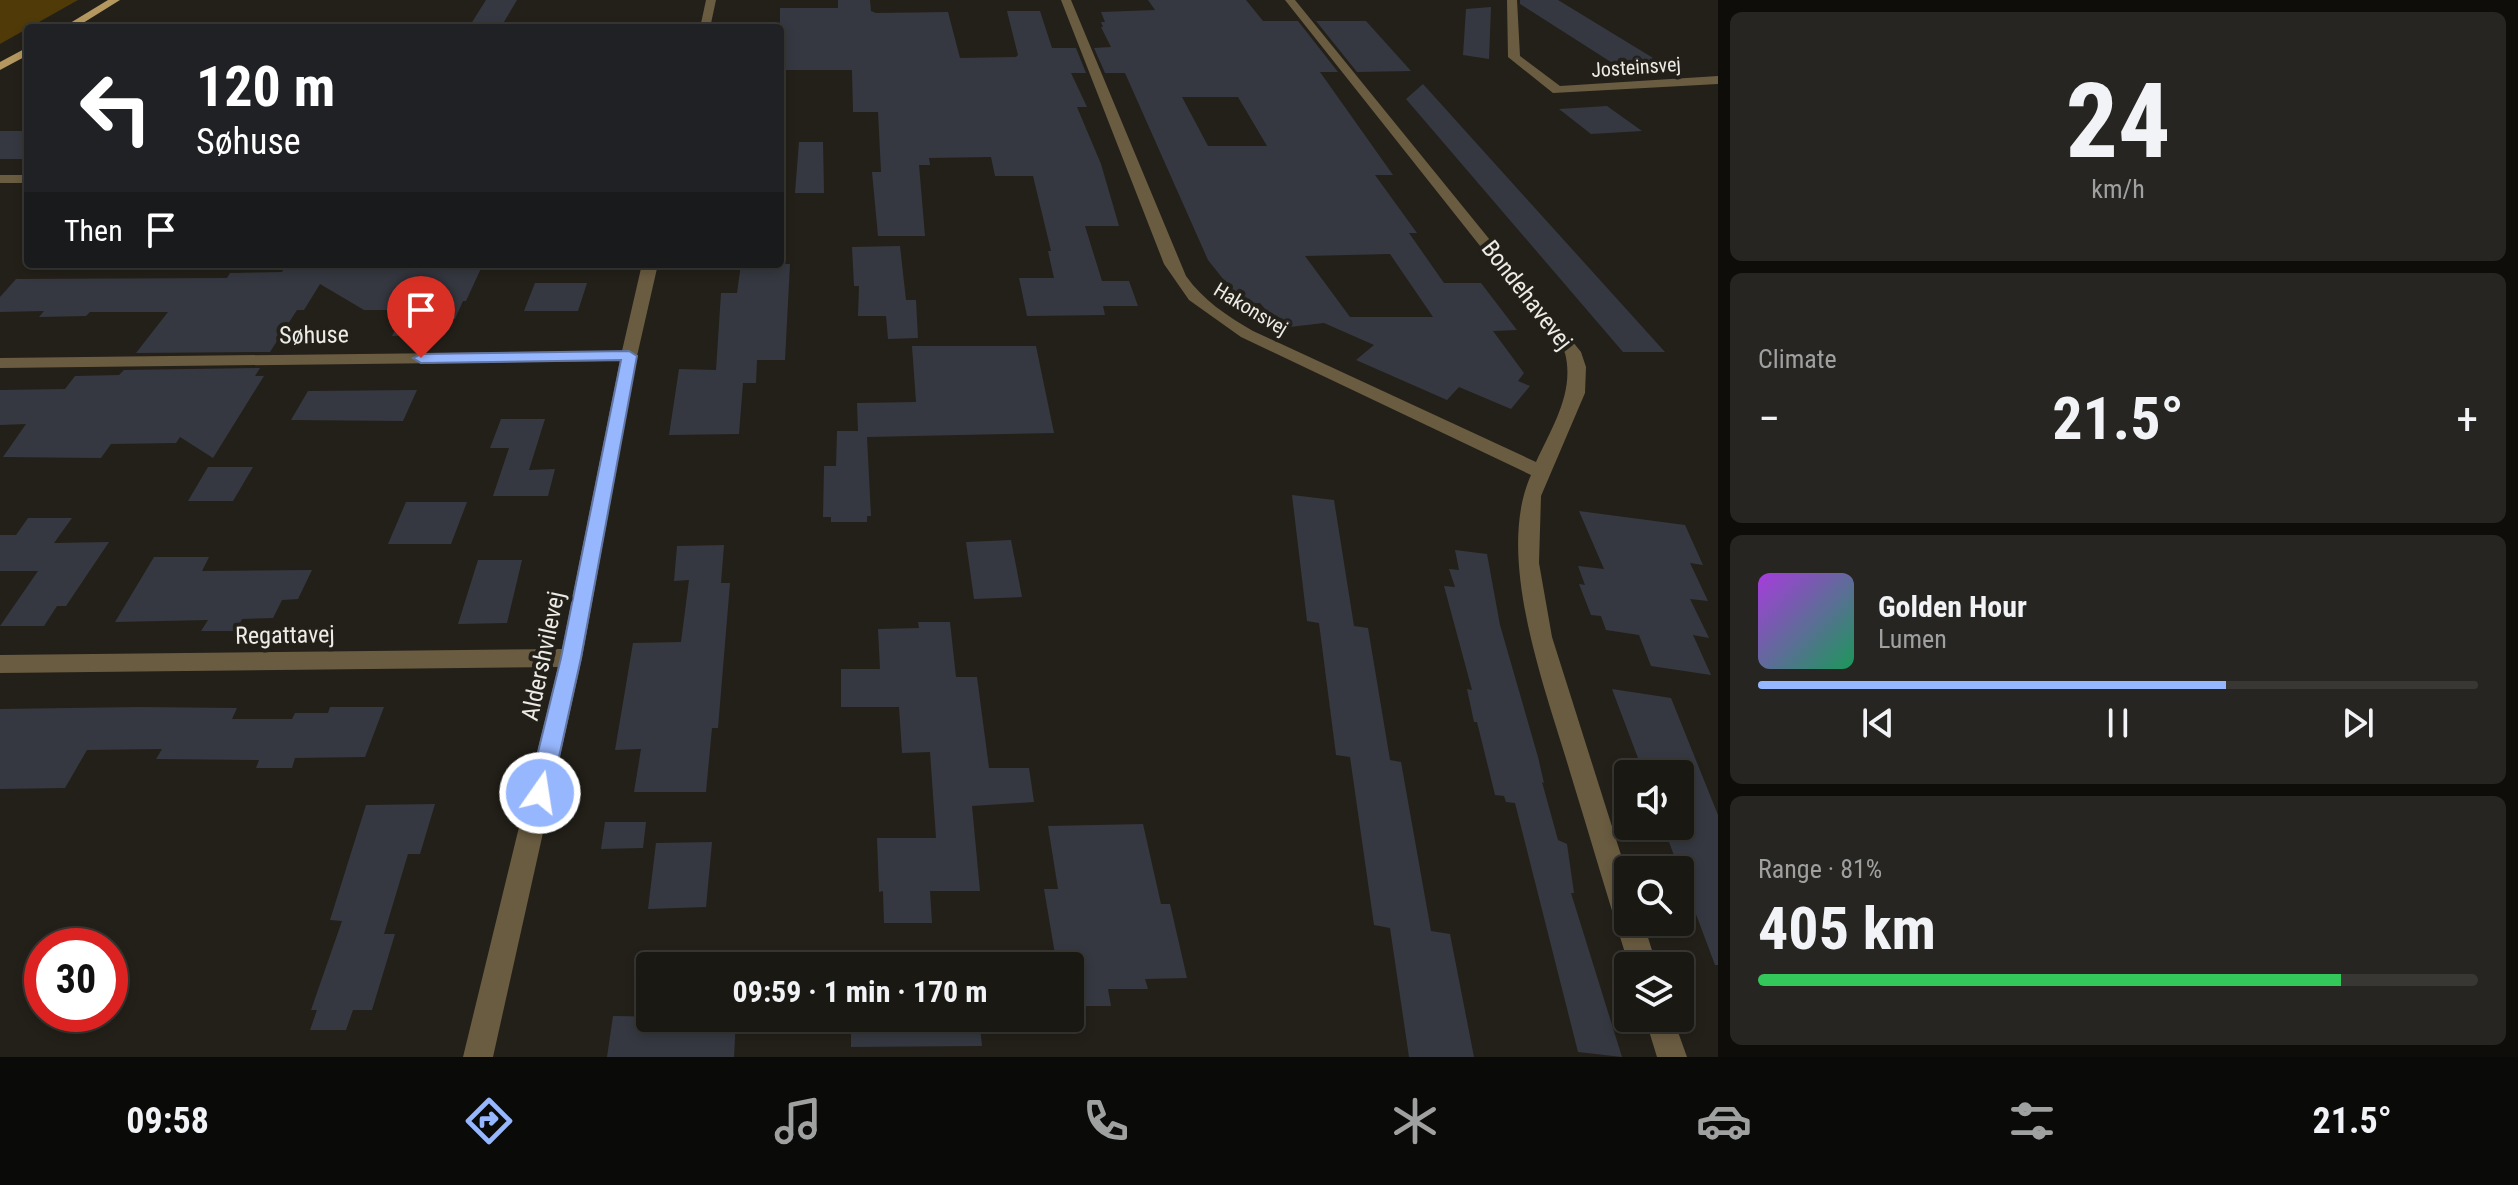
<!DOCTYPE html>
<meta charset="utf-8">
<style>
:root{--surface:#1a1813;--page:#272521;--text:#f1f3f6;--muted:#9fa0a0;--line:#383733;--accent:#96b6fd}
body{margin:0;font-family:"Roboto Condensed",sans-serif;background:var(--page);color:var(--text);height:100vh;display:flex;flex-direction:column;font-size:30px;white-space:nowrap}
*{box-sizing:border-box;margin:0}
p{font-size:26px;color:var(--muted)}
.icon{flex:none;width:44px;height:44px;fill:none;stroke:currentColor;stroke-width:2;stroke-linecap:round;stroke-linejoin:round}
.map{position:relative;flex:1;overflow:hidden}
.details{display:flex;flex-direction:column;gap:12px;padding:12px;background:#0e0d0a;width:800px}
.details>*{flex:none}
.banner{position:absolute;left:24px;top:24px;width:760px;height:244px;border-radius:8px;box-shadow:0 4px 12px #0003,0 0 0 2px var(--line);background:#202124;color:#fff;overflow:hidden}
.buttons{position:absolute;left:1614px;top:760px;display:grid;gap:16px}
.buttons a{display:grid;place-items:center;width:80px;height:80px;border-radius:8px;background:var(--surface);box-shadow:0 4px 12px #0003,0 0 0 2px var(--line);font-size:40px}
.speed{position:absolute;left:24px;top:928px;display:flex;gap:16px;font-size:40px;font-weight:700;text-align:center}
.speed>*{display:grid;place-content:center;width:104px;height:104px;border-radius:50%;background:var(--surface);box-shadow:0 4px 12px #0003,0 0 0 2px var(--line);line-height:1}
.speed .limit{border:12px solid #d22;background:#fff;color:#111}
.pin{position:absolute;display:grid;place-items:center;width:68px;height:68px;color:#fff;margin:-82px -34px;border-radius:50% 50% 50% 0;rotate:-45deg;box-shadow:0 0 8px #0007}
.pin .icon{rotate:45deg}
.me{position:absolute;width:88px;margin:-44px;rotate:13deg;stroke-linejoin:round;filter:drop-shadow(0 0 6px #0008)}
.turn{display:flex;align-items:center;gap:28px;height:168px;padding:0 40px;font-size:36px}
.turn .icon{width:104px;height:104px;stroke-width:2.5}
.turn b{display:block;font-size:56px;line-height:68px}
.then{display:flex;align-items:center;height:76px;padding:0 40px;background:#0003;gap:16px;font-size:30px}
.big{font-size:60px;font-weight:700;line-height:1.1}
.details .tile{flex:1;display:flex;flex-direction:column;justify-content:center;gap:12px;min-width:0;padding:0 28px;border-radius:12px;background:var(--page)}
.details .dial{align-items:center;gap:0}
.dial b{font-size:104px;line-height:1}
.song{display:flex;align-items:center;gap:24px}
.cover{width:96px;height:96px;border-radius:12px;background:linear-gradient(135deg,hsl(280 70% 55%),hsl(150 70% 35%))}
.played{height:8px;border-radius:4px;background:linear-gradient(90deg,var(--accent) 65%,var(--line) 65%)}
.keys{display:flex;justify-content:space-around;direction:ltr}
.heat{display:flex;justify-content:space-between;align-items:center;font-size:44px;direction:ltr}
.charge{height:12px;border-radius:6px;background:linear-gradient(90deg,#34c759 81%,var(--line) 0)}
.trip{position:absolute;left:636px;top:952px;width:448px;height:80px;border-radius:8px;background:var(--surface);box-shadow:0 4px 12px #0003,0 0 0 2px var(--line);font-weight:700;line-height:80px;text-align:center}
.dock{display:flex;height:128px;justify-content:space-around;align-items:center;background:#0a0a08;color:var(--muted)}
.dock .icon{width:56px;height:56px}
.dock .selected{color:var(--accent)}
.dock b{font-size:36px;color:var(--text)}
main{display:flex;flex:1;min-height:0}
.map>svg:first-child{display:block}
.green{fill:#4f3a08}
.building{fill:#353840;fill-rule:evenodd}
.lines{fill:none;stroke-linecap:round;stroke-linejoin:round}
.minor{fill:#6a5c41;fill-rule:evenodd}
.major{fill:#b5985f;fill-rule:evenodd}
.route{fill:#96b6fd;stroke:#6276a4;stroke-width:2}
.labels{text-anchor:middle;stroke-width:8;stroke-linejoin:round;paint-order:stroke}
.far-street-label{font-size:20px;fill:#edebe6;stroke:#232019}
.street-label{font-size:24px;fill:#edebe6;stroke:#232019}
</style>
<main>
<div class="map">
<svg width="1718" height="1057" viewBox="0 0 1718 1057">
<rect width="100%" height="100%" fill="#232019"/>
<path class="green" d="M 0,0 L 78,0 L 0,44 Z"/>
<g class="building">
<path d="M 486,0 L 517,0 L 501,27 L 469,27 Z"/>
<path d="M 838,0 L 870,0 L 871,11 L 876,13 L 948,12 L 960,58 L 1016,57 L 1018,55 L 1007,11 L 1040,11 L 1052,48 L 1076,48 L 1086,73 L 1071,73 L 1087,107 L 1077,107 L 1101,164 L 1119,226 L 1085,226 L 1102,281 L 1129,281 L 1138,306 L 1103,306 L 1105,315 L 1027,316 L 1019,278 L 1054,278 L 1048,251 L 1051,251 L 1033,176 L 995,176 L 991,157 L 929,158 L 930,165 L 919,165 L 925,236 L 878,236 L 872,172 L 881,172 L 878,112 L 853,112 L 852,70 L 780,70 L 780,8 L 838,8 Z"/>
<path d="M 1148,0 L 1246,0 L 1263,21 L 1298,21 L 1338,72 L 1320,72 L 1393,175 L 1375,175 L 1417,233 L 1409,233 L 1444,283 L 1481,283 L 1517,330 L 1493,331 L 1524,373 L 1518,381 L 1530,386 L 1511,409 L 1459,387 L 1447,400 L 1356,360 L 1374,345 L 1324,323 L 1281,328 L 1260,303 L 1243,304 L 1208,260 L 1125,73 L 1105,73 L 1094,48 L 1111,47 L 1101,27 L 1103,27 L 1101,22 L 1105,22 L 1101,12 L 1155,10 ZM 1182,97 L 1238,97 L 1267,146 L 1208,146 ZM 1390,254 L 1433,317 L 1350,317 L 1305,256 Z"/>
<path d="M 1520,0 L 1558,0 L 1658,61 L 1614,64 L 1520,4 Z"/>
<path d="M 1491,7 L 1489,59 L 1463,55 L 1466,9 Z"/>
<path d="M 1316,21 L 1366,21 L 1411,71 L 1357,72 Z"/>
<path d="M 1423,84 L 1478,145 L 1665,352 L 1623,352 L 1406,99 Z"/>
<path d="M 1607,106 L 1642,131 L 1591,134 L 1559,109 Z"/>
<rect x="0" y="131" width="28" height="28"/>
<path d="M 799,142 L 823,142 L 824,193 L 795,193 Z"/>
<path d="M 900,246 L 906,300 L 916,300 L 918,338 L 888,339 L 886,316 L 858,316 L 859,286 L 854,286 L 852,247 Z"/>
<path d="M 428,264 L 483,264 L 466,301 L 463,301 L 455,319 L 450,319 L 444,334 L 392,336 L 405,310 L 364,310 L 320,284 L 304,310 L 297,310 L 270,352 L 136,353 L 168,312 L 90,312 L 86,316 L 39,317 L 44,311 L 0,312 L 0,297 L 16,279 L 227,278 L 230,273 L 282,272 L 285,266 L 329,266 L 326,270 L 425,270 Z"/>
<path d="M 741,264 L 790,264 L 785,360 L 757,360 L 756,383 L 743,383 L 739,434 L 669,435 L 679,369 L 716,370 L 721,293 L 737,293 Z"/>
<path d="M 535,283 L 587,283 L 578,311 L 524,311 Z"/>
<path d="M 912,346 L 1036,346 L 1054,433 L 867,437 L 871,516 L 867,516 L 867,522 L 831,522 L 831,517 L 823,517 L 824,466 L 836,466 L 837,431 L 858,431 L 857,403 L 916,402 Z"/>
<path d="M 260,368 L 255,376 L 264,376 L 213,458 L 180,437 L 176,443 L 111,444 L 101,458 L 3,457 L 26,424 L 0,425 L 0,390 L 65,389 L 75,376 L 119,375 L 124,370 Z"/>
<path d="M 417,390 L 403,421 L 291,420 L 308,391 Z"/>
<path d="M 501,419 L 545,419 L 529,470 L 555,469 L 548,496 L 493,496 L 509,448 L 490,448 Z"/>
<path d="M 208,467 L 253,467 L 233,501 L 188,501 Z"/>
<path d="M 1292,495 L 1334,500 L 1354,626 L 1368,628 L 1390,760 L 1401,762 L 1431,931 L 1450,934 L 1474,1057 L 1409,1057 L 1390,928 L 1374,925 L 1350,757 L 1336,755 L 1319,623 L 1307,621 Z"/>
<path d="M 406,502 L 467,502 L 451,544 L 388,544 Z"/>
<path d="M 1579,511 L 1685,525 L 1703,565 L 1690,563 L 1708,601 L 1690,599 L 1709,638 L 1693,635 L 1711,675 L 1651,666 L 1639,635 L 1606,630 L 1601,616 L 1591,615 L 1579,584 L 1585,585 L 1578,566 L 1604,569 Z"/>
<path d="M 28,518 L 72,518 L 54,543 L 109,542 L 66,606 L 57,606 L 44,626 L 0,626 L 38,571 L 0,571 L 0,535 L 16,535 Z"/>
<path d="M 1011,540 L 1022,597 L 974,599 L 966,542 Z"/>
<path d="M 724,545 L 721,583 L 730,583 L 718,728 L 712,728 L 706,792 L 634,792 L 641,749 L 615,750 L 633,643 L 681,642 L 689,580 L 674,581 L 677,546 Z"/>
<path d="M 1455,550 L 1487,554 L 1500,625 L 1538,757 L 1544,783 L 1542,782 L 1558,840 L 1567,844 L 1574,893 L 1571,893 L 1622,1057 L 1578,1052 L 1515,803 L 1506,802 L 1504,796 L 1495,795 L 1477,722 L 1474,722 L 1467,689 L 1472,690 L 1444,586 L 1455,587 L 1449,569 L 1459,570 Z"/>
<path d="M 154,557 L 209,557 L 202,571 L 312,570 L 298,599 L 282,600 L 273,618 L 242,619 L 236,631 L 201,631 L 208,620 L 115,622 Z"/>
<path d="M 478,560 L 522,560 L 507,623 L 458,624 Z"/>
<path d="M 918,622 L 950,622 L 956,677 L 977,677 L 989,768 L 1029,768 L 1034,802 L 972,806 L 980,891 L 930,891 L 932,923 L 884,923 L 883,891 L 879,892 L 877,838 L 936,838 L 930,752 L 902,753 L 899,707 L 841,707 L 841,669 L 880,669 L 878,629 L 919,628 Z"/>
<path d="M 1612,689 L 1671,698 L 1718,815 L 1718,965 L 1715,965 L 1663,826 L 1680,826 L 1680,774 L 1644,774 Z"/>
<path d="M 139,707 L 237,708 L 232,719 L 292,719 L 295,713 L 328,713 L 330,707 L 384,707 L 365,757 L 295,758 L 292,768 L 256,768 L 259,760 L 156,759 L 162,749 L 87,750 L 65,788 L 0,789 L 0,709 Z"/>
<path d="M 435,804 L 420,854 L 408,854 L 384,934 L 395,934 L 372,1010 L 353,1010 L 346,1030 L 310,1030 L 317,1010 L 311,1010 L 342,921 L 330,920 L 366,805 Z"/>
<path d="M 605,822 L 646,822 L 643,848 L 601,849 Z"/>
<path d="M 1143,824 L 1161,904 L 1170,904 L 1187,978 L 1145,979 L 1148,989 L 1108,989 L 1111,1006 L 1070,1006 L 1070,966 L 1057,966 L 1044,889 L 1058,889 L 1048,826 Z"/>
<path d="M 712,842 L 706,907 L 648,909 L 656,843 Z"/>
<path d="M 613,1016 L 736,1018 L 734,1057 L 607,1057 Z"/>
<path d="M 851,1018 L 979,1018 L 982,1046 L 851,1047 Z"/>
</g>
<g class="lines">
<g class="minor">
<path d="M 706,0 L 716,0 L 710,28 L 700,28 Z"/>
<path d="M 1061,0 L 1071,0 L 1186,276 C 1203,300 1227,316 1253,331 L 1536,462 C 1552,427 1575,392 1565,353 L 1285,0 L 1295,0 L 1581,352 L 1586,367 L 1585,393 L 1541,496 L 1539,563 L 1552,637 L 1628,877 L 1628,922 L 1643,922 L 1657,966 L 1629,966 C 1609,902 1590,837 1570,772 C 1546,690 1494,557 1531,475 L 1241,337 L 1189,300 L 1164,264 Z"/>
<path d="M 1507,0 L 1517,0 L 1520,56 L 1560,86 L 1718,76 L 1718,84 L 1553,93 L 1508,57 Z"/>
<rect x="0" y="175" width="28" height="8"/>
<path d="M 642,264 L 658,264 L 637,356 L 582,658 L 493,1057 L 463,1057 L 558,667 L 0,673 L 0,655 L 562,649 L 620,361 L 0,368 L 0,358 L 622,351 Z"/>
<path d="M 1645,1018 L 1673,1018 L 1687,1057 L 1657,1057 Z"/>
</g>
<g class="major">
<path d="M 108,0 L 120,0 L 75,28 L 62,28 Z"/>
<path d="M 28,47 L 28,55 L 0,70 L 0,62 Z"/>
</g>
</g>
<path class="route" d="M 629,351 L 637,356 L 581,658 L 551,793 L 548,800 L 540,803 L 532,800 L 528,793 L 561,658 L 621,360 L 421,363 L 413,358 L 421,354 Z"/>
<g class="labels">
<g class="far-street-label">
<text transform="translate(1636 67) rotate(-4)" y="7">Josteinsvej</text>
<text transform="translate(1251 309) rotate(31)" y="7">Hakonsvej</text>
</g>
<g class="street-label">
<text transform="translate(1527 295) rotate(52)" y="8">Bondehavevej</text>
<text transform="translate(314 335) rotate(-1)" y="8">Søhuse</text>
<text transform="translate(285 635) rotate(-1)" y="8">Regattavej</text>
<text transform="translate(543 656) rotate(-78)" y="8">Aldershvilevej</text>
</g>
</g>
</svg>
<div class="buttons">
<a><svg class="icon" aria-label="sound" viewBox="0 0 24 24"><path d="M4 9h4l5-4v14l-5-4H4zM17 9q2 3 0 6"/></svg></a>
<a><svg class="icon" aria-label="search" viewBox="0 0 24 24"><circle cx="10" cy="10" r="6"/><path d="M15 15l6 6"/></svg></a>
<a><svg class="icon" aria-label="layers" viewBox="0 0 24 24"><path d="M12 4l9 5-9 5-9-5zM3 14l9 5 9-5"/></svg></a>
</div>
<div class="speed"><div class="limit">30</div></div>
<div class="pin" style="left:421px;top:358px;background:#d93025"><svg class="icon" aria-label="arrive" viewBox="0 0 24 24"><path d="M6 21V4h12l-3 4 3 4H6"/></svg></div>
<svg class="me" style="left:540px;top:793px" viewBox="-20 -20 40 40"><circle r="17" fill="#96b6fd" stroke="#fff" stroke-width="3"/><path d="M0-11L8 9 0 5-8 9z" fill="#fff"/></svg>
<div class="trip">09:59 · 1 min · 170 m</div>
<div class="banner">
<div class="turn"><svg class="icon" aria-label="left" viewBox="0 0 24 24"><path d="M17 20v-9H6M10 6l-5 5 5 5"/></svg><div><b>120 m</b>Søhuse</div></div>
<div class="then">Then<svg class="icon" aria-label="arrive" viewBox="0 0 24 24"><path d="M6 21V4h12l-3 4 3 4H6"/></svg></div>
</div>
</div>
<section class="details">
<div class="tile dial"><b>24</b><p>km/h</p></div>
<div class="tile"><p>Climate</p>
<div class="heat"><a>−</a><b class="big">21.5°</b><a>+</a></div>
</div>
<div class="tile">
<div class="song"><i class="cover"></i><div><b>Golden Hour</b><p>Lumen</p></div></div>
<div class="played"></div>
<div class="keys"><svg class="icon" aria-label="previous" viewBox="0 0 24 24"><path d="M18 5L8 12l10 7zM5 5v14"/></svg><svg class="icon" aria-label="pause" viewBox="0 0 24 24"><path d="M8 5v14M16 5v14"/></svg><svg class="icon" aria-label="next" viewBox="0 0 24 24"><path d="M6 5l10 7-10 7zM19 5v14"/></svg></div>
</div>
<div class="tile"><p>Range · 81%</p><b class="big">405 km</b><div class="charge"></div></div>
</section>
</main>
<nav class="dock">
<b>09:58</b>
<svg class="icon selected" aria-label="directions" viewBox="0 0 24 24"><path d="M12 3l9 9-9 9-9-9zM9 14v-3h6M13 9l2 2-2 2"/></svg>
<svg class="icon" aria-label="music" viewBox="0 0 24 24"><path d="M9 18V5l10-2v13"/><circle cx="6" cy="18" r="3"/><circle cx="16" cy="16" r="3"/></svg>
<svg class="icon" aria-label="phone" viewBox="0 0 24 24"><path d="M5 4h4l2 5-3 2q2 4 5 5l2-3 5 2v4C11 20 4 13 5 4z"/></svg>
<svg class="icon" aria-label="climate" viewBox="0 0 24 24"><path d="M12 3v18M4 7l16 10M4 17L20 7"/></svg>
<svg class="icon" aria-label="car" viewBox="0 0 24 24"><path d="M5 17H2v-5l4-1 3-4h7l3 4 3 1v5h-3M9 17h6M6 11h13"/><circle cx="7" cy="17" r="2"/><circle cx="17" cy="17" r="2"/></svg>
<svg class="icon" aria-label="filters" viewBox="0 0 24 24"><path d="M4 7h16M4 17h16"/><circle cx="9" cy="7" r="2"/><circle cx="15" cy="17" r="2"/></svg>
<b>21.5°</b>
</nav>
